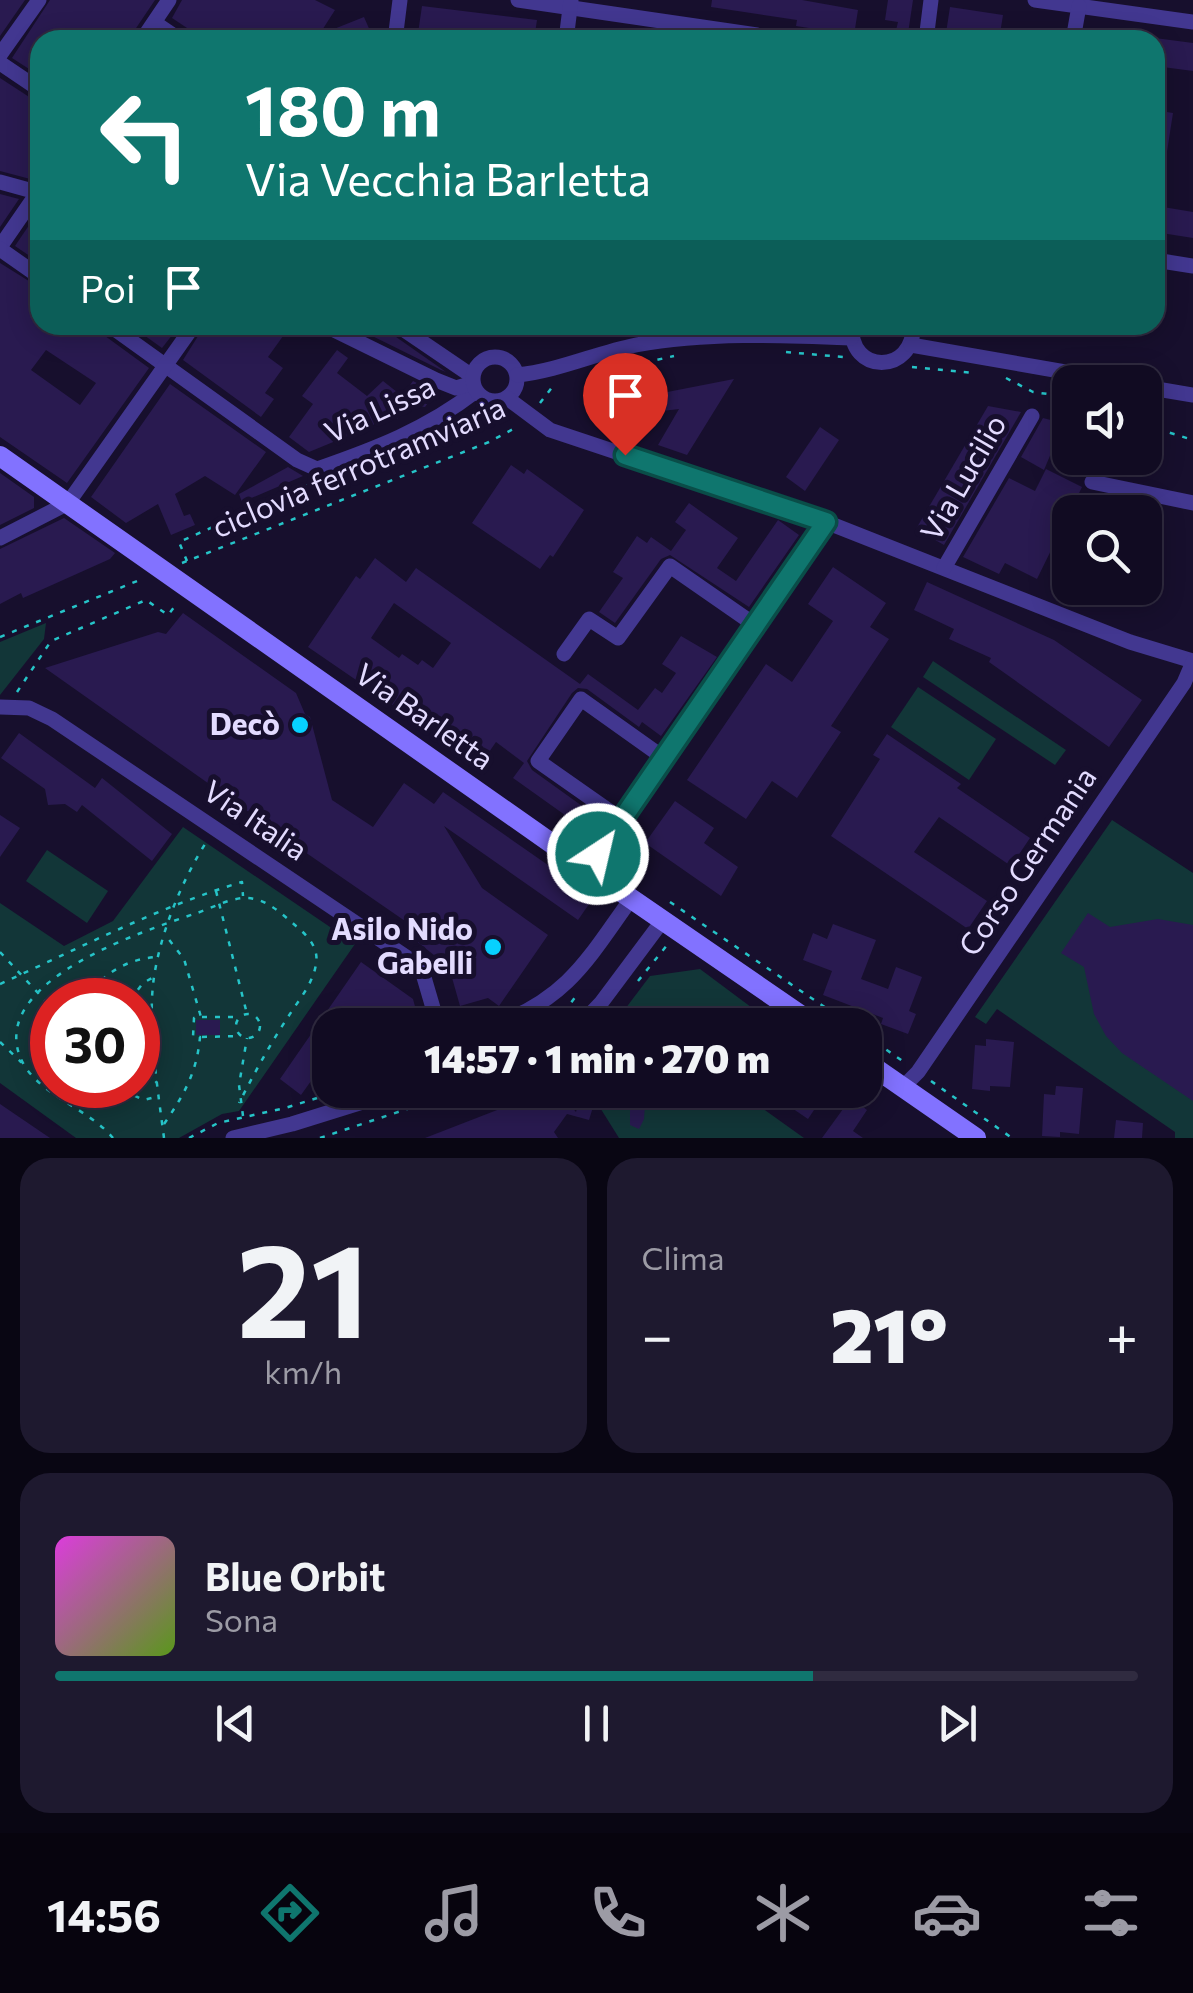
<!DOCTYPE html>
<html lang="it">
<meta charset="utf-8">
<style>
:root{--surface:#110b22;--page:#1e192f;--text:#f1f3f6;--muted:#9c9ba5;--line:#302b40;--accent:#0f766e}
body{margin:0;font-family:Commissioner,sans-serif;background:var(--page);color:var(--text);height:100vh;display:flex;flex-direction:column;font-size:38px;white-space:nowrap}
*{box-sizing:border-box;margin:0}
p{font-size:32px;color:var(--muted)}
.icon{flex:none;width:55px;height:55px;fill:none;stroke:currentColor;stroke-width:2;stroke-linecap:round;stroke-linejoin:round}
.map{position:relative;height:1138px;overflow:hidden}
.panel{display:flex;flex-direction:column;gap:20px;padding:20px;background:#090613;flex:1}
.panel>*{flex:none}
.guide{position:absolute;left:30px;top:30px;width:1135px;height:305px;border-radius:30px;box-shadow:0 5px 25px #0003,0 0 0 2px var(--line);background:#0f766e;color:#fff;overflow:hidden}
.fabs{position:absolute;left:1052px;top:365px;display:grid;gap:20px}
.fabs a{display:grid;place-items:center;width:110px;height:110px;border-radius:20px;background:var(--surface);box-shadow:0 5px 25px #0003,0 0 0 2px var(--line);font-size:50px}
.speed{position:absolute;left:30px;top:978px;display:flex;gap:20px;font-size:50px;font-weight:700;text-align:center}
.speed>*{display:grid;place-content:center;width:130px;height:130px;border-radius:50%;background:var(--surface);box-shadow:0 5px 25px #0003,0 0 0 2px var(--line);line-height:1}
.speed .limit{border:15px solid #d22;background:#fff;color:#111}
.pin{position:absolute;display:grid;place-items:center;width:85px;height:85px;color:#fff;margin:-102px -42px;border-radius:50% 50% 50% 0;rotate:-45deg;box-shadow:0 0 10px #0007}
.pin .icon{rotate:45deg}
.me{position:absolute;width:110px;margin:-55px;rotate:35deg;stroke-linejoin:round;filter:drop-shadow(0 0 8px #0008)}
.turn{display:flex;align-items:center;gap:35px;height:210px;padding:0 50px;font-size:45px}
.turn .icon{width:130px;height:130px;stroke-width:2.5}
.turn b{display:block;font-size:70px;line-height:85px}
.then{display:flex;align-items:center;height:95px;padding:0 50px;background:#0003;gap:20px;font-size:38px}
.big{font-size:75px;font-weight:800;line-height:1.1}
.panel .card{flex:1;display:flex;flex-direction:column;justify-content:center;gap:15px;min-width:0;padding:0 35px;border-radius:30px;background:var(--page)}
.panel .dial{align-items:center;gap:0}
.dial b{font-size:130px;line-height:1}
.song{display:flex;align-items:center;gap:30px}
.cover{width:120px;height:120px;border-radius:15px;background:linear-gradient(135deg,hsl(300 70% 55%),hsl(90 70% 35%))}
.played{height:10px;border-radius:5px;background:linear-gradient(90deg,var(--accent) 70%,var(--line) 70%)}
.keys{display:flex;justify-content:space-around;direction:ltr}
.heat{display:flex;justify-content:space-between;align-items:center;font-size:55px;direction:ltr}
.panel .tiles{flex:1;display:grid;gap:20px;grid-template-columns:1fr 1fr}
.card:last-child{grid-column:span 2}
.trip{position:absolute;left:312px;top:1008px;width:570px;height:100px;border-radius:30px;background:var(--surface);box-shadow:0 5px 25px #0003,0 0 0 2px var(--line);font-weight:800;line-height:100px;text-align:center}
.tab-bar{display:flex;height:160px;justify-content:space-around;align-items:center;background:#07040e;color:var(--muted)}
.tab-bar .icon{width:70px;height:70px}
.tab-bar .current{color:var(--accent)}
.tab-bar b{font-size:45px;color:var(--text)}
.map>svg:first-child{display:block}
.green{fill:#123638;fill-rule:evenodd}
.building{fill:#291a50;fill-rule:evenodd}
.lines{fill:none;stroke-linecap:round;stroke-linejoin:round}
.path{stroke:#26c4c8;stroke-width:2.5;stroke-dasharray:5 8;stroke-linecap:butt}
.lane{stroke:#423790;stroke-width:8}
.street{stroke:#423790;stroke-width:15}
.secondary{stroke:#8272ff;stroke-width:20}
.route-casing{stroke:#0a4d48;stroke-width:25}
.route{stroke:#0f766e;stroke-width:18}
.poi-dot{fill:#07d1ff;stroke:#170f2d;stroke-width:4}
.labels{text-anchor:middle;stroke-width:10;stroke-linejoin:round;paint-order:stroke}
.street-label{font-size:30px;fill:#e3dbff;stroke:#170f2d}
.poi-label{font-size:30px;font-weight:bold;fill:#e3dbff;stroke:#170f2d;text-anchor:end}
</style>
<div class="map">
<svg width="1193" height="1138" viewBox="0 0 1193 1138">
<rect width="100%" height="100%" fill="#170f2d"/>
<g class="green">
<path d="M 46,623 L 44,639 L 0,695 L 0,642 Z"/>
<path d="M 933,661 L 1066,750 L 1055,765 L 923,677 Z"/>
<path d="M 918,687 L 996,739 L 969,780 L 891,727 Z"/>
<path d="M 1112,820 L 1193,873 L 1193,1138 L 1175,1138 L 1175,1132 L 997,1009 L 986,1024 L 975,1017 Z"/>
<path d="M 183,827 L 355,944 L 239,1111 L 222,1114 L 179,1138 L 76,1138 L 0,1083 L 0,903 L 64,946 L 113,921 ZM 52,1000 L 138,1000 L 138,1085 L 52,1085 Z"/>
<path d="M 47,850 L 108,891 L 87,923 L 26,881 Z"/>
<path d="M 700,969 L 775,1025 L 613,1025 L 650,976 Z"/>
<path d="M 589,1090 L 737,1090 L 804,1138 L 619,1138 Z"/>
</g>
<g class="building">
<path d="M 0,0 L 25,0 L 0,36 Z"/>
<path d="M 50,0 L 155,0 L 128,40 L 40,40 L 40,76 L 12,58 Z"/>
<path d="M 182,0 L 315,0 L 335,10 L 319,35 L 364,17 L 374,40 L 205,40 L 172,18 Z"/>
<path d="M 712,0 L 802,0 L 858,10 L 854,35 L 796,26 L 797,20 L 711,7 Z"/>
<path d="M 888,0 L 913,0 L 907,40 L 894,39 L 898,22 L 885,20 Z"/>
<path d="M 422,6 L 537,20 L 534,40 L 417,40 Z"/>
<path d="M 950,7 L 1003,15 L 999,40 L 958,40 L 959,34 L 946,33 Z"/>
<path d="M 1155,38 L 1193,43 L 1193,71 L 1155,66 Z"/>
<path d="M 0,78 L 40,104 L 40,178 L 34,180 L 0,171 Z"/>
<path d="M 1155,110 L 1173,113 L 1162,184 L 1155,184 Z"/>
<path d="M 0,194 L 19,199 L 0,227 Z"/>
<path d="M 1157,206 L 1193,212 L 1193,238 L 1155,232 Z"/>
<path d="M 40,209 L 40,263 L 15,246 Z"/>
<path d="M 0,263 L 40,288 L 40,325 L 90,325 L 149,368 L 67,483 L 0,437 ZM 46,350 L 96,383 L 80,405 L 31,370 Z"/>
<path d="M 130,325 L 180,325 L 162,348 Z"/>
<path d="M 205,325 L 291,325 L 268,357 L 283,368 L 265,393 L 274,399 L 261,417 L 183,360 Z"/>
<path d="M 350,325 L 379,325 L 446,372 L 441,370 Z"/>
<path d="M 337,350 L 348,358 L 337,373 L 367,396 L 383,381 L 402,396 L 413,381 L 433,391 L 432,397 L 425,407 L 412,405 L 397,419 L 387,413 L 372,426 L 309,452 L 289,437 L 313,404 L 302,396 Z"/>
<path d="M 734,379 L 687,455 L 658,445 L 679,409 L 654,412 L 652,395 Z"/>
<path d="M 170,384 L 266,452 L 235,495 L 205,476 L 175,494 L 184,516 L 190,514 L 195,525 L 171,535 L 158,504 L 126,523 L 91,497 Z"/>
<path d="M 988,406 L 1021,412 L 944,545 L 916,529 Z"/>
<path d="M 1043,418 L 1070,425 L 1070,440 L 1057,439 L 1044,470 L 1021,457 Z"/>
<path d="M 820,427 L 839,440 L 805,491 L 786,477 Z"/>
<path d="M 1095,458 L 1136,458 L 1127,477 L 1090,469 Z"/>
<path d="M 511,465 L 524,474 L 527,469 L 584,510 L 553,557 L 550,555 L 540,569 L 472,523 Z"/>
<path d="M 288,467 L 303,476 L 242,502 L 239,494 Z"/>
<path d="M 1046,469 L 1082,487 L 1037,579 L 1005,563 L 999,574 L 963,557 L 1009,478 L 1035,491 Z"/>
<path d="M 0,473 L 34,497 L 34,508 L 0,525 Z"/>
<path d="M 689,503 L 738,538 L 717,568 L 736,581 L 778,520 L 799,535 L 749,607 L 670,555 L 661,559 L 615,623 L 599,612 L 623,578 L 613,572 L 637,536 L 647,543 L 651,537 L 671,551 L 686,530 L 675,522 Z"/>
<path d="M 64,518 L 115,553 L 110,559 L 23,598 L 21,593 L 0,604 L 0,549 Z"/>
<path d="M 375,558 L 406,582 L 416,568 L 580,684 L 588,674 L 638,710 L 655,688 L 662,693 L 676,673 L 662,664 L 681,636 L 717,657 L 661,736 L 642,722 L 639,727 L 587,689 L 578,688 L 572,693 L 527,761 L 532,770 L 603,821 L 593,835 L 513,778 L 524,763 L 496,742 L 480,765 L 308,647 L 356,576 L 360,579 ZM 394,603 L 451,643 L 433,668 L 422,660 L 418,665 L 402,654 L 399,658 L 371,638 Z"/>
<path d="M 833,567 L 886,603 L 870,627 L 889,639 L 831,726 L 841,732 L 797,798 L 772,781 L 746,819 L 687,780 L 766,664 L 792,682 L 833,621 L 808,604 Z"/>
<path d="M 927,582 L 1054,640 L 1142,700 L 1109,747 L 989,662 L 991,658 L 949,639 L 954,629 L 914,610 Z"/>
<path d="M 183,613 L 296,693 L 305,714 L 310,717 L 332,800 L 373,827 L 404,783 L 434,804 L 443,792 L 594,897 L 578,920 L 444,826 L 482,888 L 548,935 L 499,1006 L 488,998 L 460,1006 L 449,967 L 415,940 L 421,932 L 273,830 L 266,838 L 257,832 L 263,822 L 45,668 L 158,632 L 166,634 Z"/>
<path d="M 19,733 L 95,788 L 102,778 L 172,834 L 152,861 L 82,805 L 77,812 L 65,804 L 48,805 L 45,789 L 1,758 Z"/>
<path d="M 887,734 L 961,784 L 957,788 L 1030,838 L 1011,866 L 939,817 L 914,852 L 987,901 L 968,929 L 831,836 L 880,759 L 873,755 Z"/>
<path d="M 675,801 L 714,828 L 704,843 L 738,867 L 721,896 L 645,843 Z"/>
<path d="M 0,815 L 20,828 L 0,857 Z"/>
<path d="M 1088,913 L 1110,927 L 1158,919 L 1193,925 L 1193,1101 L 1122,1053 L 1106,1036 L 1094,1014 L 1084,967 L 1061,953 Z"/>
<path d="M 833,924 L 876,940 L 861,979 L 888,989 L 896,967 L 922,977 L 909,1011 L 916,1014 L 908,1034 L 881,1024 L 883,1018 L 823,995 L 832,971 L 803,960 L 813,933 L 827,939 Z"/>
<path d="M 361,962 L 413,999 L 420,1025 L 330,1025 L 330,1071 L 316,1074 L 301,1095 L 280,1079 Z"/>
<rect x="196" y="1020" width="24" height="15"/>
<path d="M 986,1039 L 1014,1042 L 1010,1087 L 990,1086 L 990,1091 L 972,1089 L 975,1045 L 986,1046 Z"/>
<path d="M 1056,1086 L 1083,1088 L 1079,1134 L 1060,1132 L 1060,1137 L 1042,1136 L 1044,1094 L 1055,1095 Z"/>
<path d="M 549,1090 L 558,1092 L 576,1112 L 582,1090 L 597,1094 L 589,1120 L 567,1114 L 554,1132 L 558,1138 L 425,1138 Z"/>
<path d="M 608,1090 L 646,1090 L 644,1119 L 639,1129 L 630,1125 L 630,1106 L 607,1105 Z"/>
<path d="M 791,1090 L 805,1090 L 818,1104 L 808,1119 L 783,1102 Z"/>
<path d="M 851,1098 L 867,1110 L 853,1131 L 863,1138 L 822,1138 Z"/>
<path d="M 0,1104 L 50,1138 L 0,1138 Z"/>
<path d="M 1116,1120 L 1143,1123 L 1142,1138 L 1114,1138 Z"/>
</g>
<g class="lines">
<g class="path">
<path d="M 786,352 L 843,357"/>
<path d="M 912,367 L 974,373"/>
<path d="M 594,374 L 674,356"/>
<path d="M 1006,378 L 1033,392 L 1070,397"/>
<path d="M 540,403 L 553,386"/>
<path d="M 1145,425 L 1193,440"/>
<path d="M 187,561 L 179,542 L 312,483"/>
<path d="M 182,563 L 489,442 L 517,427"/>
<path d="M 0,637 L 142,579"/>
<path d="M 17,692 L 51,641 L 146,600 L 168,615 L 178,602"/>
<path d="M 216,891 L 247,1014"/>
<path d="M 670,902 L 851,1025"/>
<path d="M 0,952 L 52,1008"/>
<path d="M 638,981 L 668,944"/>
<path d="M 0,984 C 80,948 158,907 242,882 L 243,896"/>
<path d="M 85,1000 C 102,974 126,959 157,957"/>
<path d="M 130,1000 L 143,983 L 152,978"/>
<circle cx="248" cy="1026" r="12"/>
<path d="M 202,1017 L 239,1017"/>
<path d="M 539,1022 L 565,1011 L 579,992"/>
<path d="M 865,1035 L 904,1062"/>
<path d="M 202,1037 L 238,1036"/>
<path d="M 0,1042 L 21,1062 L 52,1052"/>
<path d="M 138,1062 L 157,1083"/>
<path d="M 931,1081 L 1012,1138"/>
<path d="M 111,1085 L 144,1100 L 159,1096"/>
<path d="M 63,1097 L 73,1085"/>
<path d="M 243,1116 L 239,1085 L 247,1038"/>
<path d="M 164,1124 C 184,1095 197,1072 200,1037 L 193,1037 L 194,1018 L 201,1017 L 184,959 L 167,937"/>
<path d="M 113,1138 C 86,1105 25,1092 17,1046 C 5,976 144,931 194,914 C 210,909 227,899 244,898 C 265,897 282,914 296,926 C 308,936 319,948 316,964 C 313,984 298,1001 288,1017 C 270,1044 254,1074 239,1103"/>
<path d="M 164,1138 C 158,1091 147,1023 154,977 C 161,931 182,880 207,841"/>
<path d="M 189,1138 L 218,1123 L 285,1108 L 343,1090"/>
<path d="M 320,1138 L 464,1090"/>
</g>
<path class="lane" d="M 812,1090 L 826,1100 L 832,1100 L 844,1090"/>
<g class="street">
<path d="M 518,0 L 757,35"/>
<path d="M 1035,0 L 1193,22"/>
<path d="M 155,23 L 180,40"/>
<path d="M 142,40 L 169,0"/>
<path d="M 395,40 L 400,0"/>
<path d="M 566,40 L 571,0"/>
<path d="M 926,40 L 931,0"/>
<path d="M 1073,40 L 1079,6"/>
<path d="M 0,55 L 39,0"/>
<path d="M 0,63 L 40,90"/>
<path d="M 0,182 L 40,193"/>
<path d="M 0,247 L 40,189"/>
<path d="M 0,249 L 40,277"/>
<path d="M 1155,260 L 1193,266"/>
<path d="M 109,325 L 297,460 L 317,469 C 375,449 427,429 476,391"/>
<path d="M 324,325 L 436,380 L 456,388 L 473,383"/>
<path d="M 397,325 L 472,376"/>
<path d="M 852,325 C 848,375 915,375 913,325"/>
<path d="M 911,345 L 1123,382"/>
<circle cx="495" cy="379" r="22"/>
<path d="M 517,375 C 558,371 596,353 636,345 C 706,332 780,335 851,338"/>
<path d="M 1145,387 L 1193,395"/>
<path d="M 507,398 L 550,430 L 826,522 L 1130,642 L 1193,661"/>
<path d="M 1092,482 L 1193,503"/>
<path d="M 0,538 L 68,503 L 194,325"/>
<path d="M 944,568 L 1032,416"/>
<path d="M 564,654 L 589,619 L 618,638 L 670,566 L 755,625"/>
<path d="M 0,707 L 29,708 L 52,719 L 421,967 L 438,1025"/>
<path d="M 622,820 L 538,761 L 581,699 L 664,758"/>
<path d="M 588,869 L 826,522"/>
<path d="M 495,1025 C 568,998 588,959 631,899"/>
<path d="M 580,1025 L 601,1003 L 663,920"/>
<path d="M 902,1088 L 918,1072 L 1184,683 L 1193,662"/>
<path d="M 233,1138 L 292,1124 L 401,1090"/>
</g>
<g class="secondary">
<path d="M 0,456 L 588,869 L 815,1025"/>
<path d="M 865,1061 L 976,1138"/>
</g>
</g>
<g class="lines">
<g class="route-casing">
<path id="route" d="M 598,854 L 826,522 L 625,455"/>
</g>
<use href="#route" class="route"/>
</g>
<g class="poi-dot">
<circle cx="300" cy="725" r="10"/>
<circle cx="493" cy="947" r="10"/>
</g>
<g class="labels">
<g class="street-label">
<text transform="translate(380 410) rotate(-25)" y="10">Via Lissa</text>
<text transform="translate(359 468) rotate(-23)" y="10">ciclovia ferrotramviaria</text>
<text transform="translate(964 478) rotate(-60)" y="10">Via Lucilio</text>
<text transform="translate(424 717) rotate(35)" y="10">Via Barletta</text>
<text transform="translate(255 821) rotate(34)" y="10">Via Italia</text>
<text transform="translate(1028 862) rotate(-56)" y="10">Corso Germania</text>
</g>
<g class="poi-label">
<text x="280" y="735">Decò</text>
<text x="473" y="940">Asilo Nido<tspan x="473" dy="34">Gabelli</tspan></text>
</g>
</g>
</svg>
<div class="fabs">
<a><svg class="icon" aria-label="sound" viewBox="0 0 24 24"><path d="M4 9h4l5-4v14l-5-4H4zM17 9q2 3 0 6"/></svg></a>
<a><svg class="icon" aria-label="search" viewBox="0 0 24 24"><circle cx="10" cy="10" r="6"/><path d="M15 15l6 6"/></svg></a>
</div>
<div class="speed"><div class="limit">30</div></div>
<div class="pin" style="left:625px;top:455px;background:#d93025"><svg class="icon" aria-label="arrive" viewBox="0 0 24 24"><path d="M6 21V4h12l-3 4 3 4H6"/></svg></div>
<svg class="me" style="left:598px;top:854px" viewBox="-20 -20 40 40"><circle r="17" fill="#0f766e" stroke="#fff" stroke-width="3"/><path d="M0-11L8 9 0 5-8 9z" fill="#fff"/></svg>
<div class="trip">14:57 · 1 min · 270 m</div>
<div class="guide">
<div class="turn"><svg class="icon" aria-label="left" viewBox="0 0 24 24"><path d="M17 20v-9H6M10 6l-5 5 5 5"/></svg><div><b>180 m</b>Via Vecchia Barletta</div></div>
<div class="then">Poi<svg class="icon" aria-label="arrive" viewBox="0 0 24 24"><path d="M6 21V4h12l-3 4 3 4H6"/></svg></div>
</div>
</div>
<section class="panel">
<div class="tiles">
<div class="card dial"><b>21</b><p>km/h</p></div>
<div class="card"><p>Clima</p>
<div class="heat"><a>−</a><b class="big">21°</b><a>+</a></div>
</div>
<div class="card">
<div class="song"><i class="cover"></i><div><b>Blue Orbit</b><p>Sona</p></div></div>
<div class="played"></div>
<div class="keys"><svg class="icon" aria-label="previous" viewBox="0 0 24 24"><path d="M18 5L8 12l10 7zM5 5v14"/></svg><svg class="icon" aria-label="pause" viewBox="0 0 24 24"><path d="M8 5v14M16 5v14"/></svg><svg class="icon" aria-label="next" viewBox="0 0 24 24"><path d="M6 5l10 7-10 7zM19 5v14"/></svg></div>
</div>
</div>
</section>
<nav class="tab-bar">
<b>14:56</b>
<svg class="icon current" aria-label="directions" viewBox="0 0 24 24"><path d="M12 3l9 9-9 9-9-9zM9 14v-3h6M13 9l2 2-2 2"/></svg>
<svg class="icon" aria-label="music" viewBox="0 0 24 24"><path d="M9 18V5l10-2v13"/><circle cx="6" cy="18" r="3"/><circle cx="16" cy="16" r="3"/></svg>
<svg class="icon" aria-label="phone" viewBox="0 0 24 24"><path d="M5 4h4l2 5-3 2q2 4 5 5l2-3 5 2v4C11 20 4 13 5 4z"/></svg>
<svg class="icon" aria-label="climate" viewBox="0 0 24 24"><path d="M12 3v18M4 7l16 10M4 17L20 7"/></svg>
<svg class="icon" aria-label="car" viewBox="0 0 24 24"><path d="M5 17H2v-5l4-1 3-4h7l3 4 3 1v5h-3M9 17h6M6 11h13"/><circle cx="7" cy="17" r="2"/><circle cx="17" cy="17" r="2"/></svg>
<svg class="icon" aria-label="filters" viewBox="0 0 24 24"><path d="M4 7h16M4 17h16"/><circle cx="9" cy="7" r="2"/><circle cx="15" cy="17" r="2"/></svg>
</nav>
